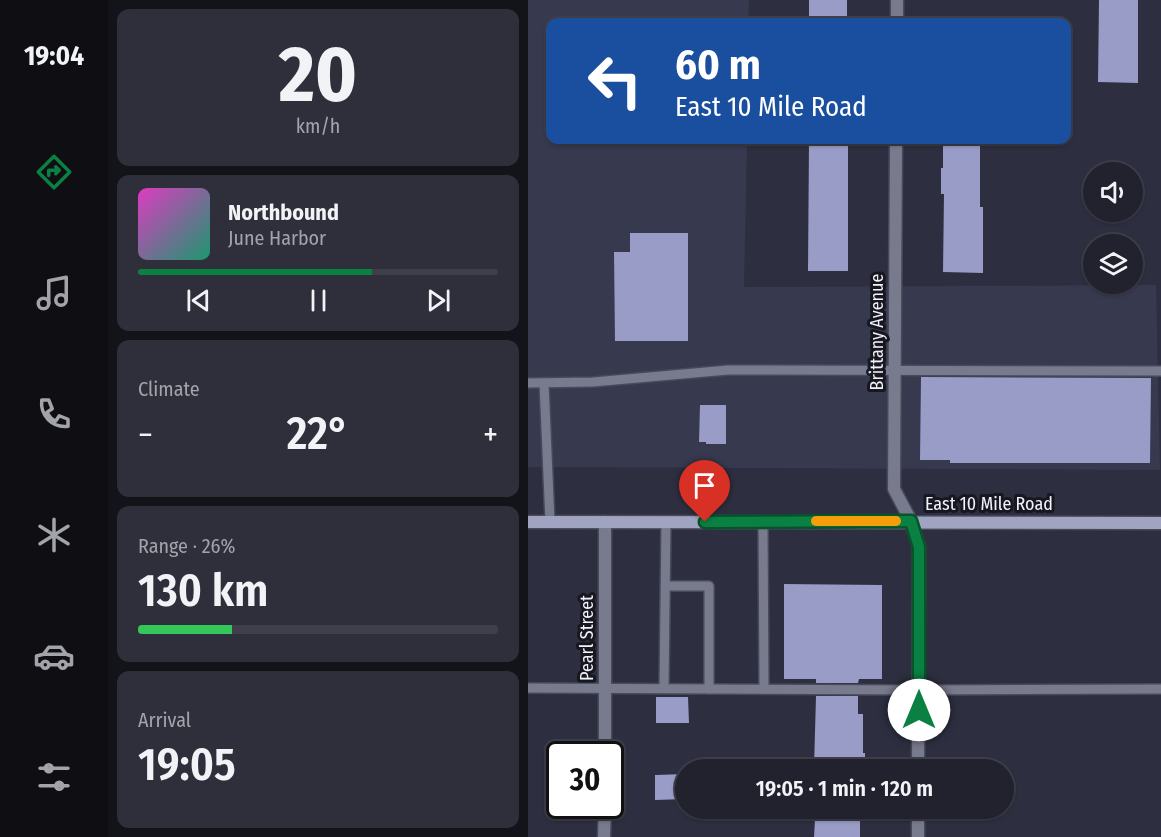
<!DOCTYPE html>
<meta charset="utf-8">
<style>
:root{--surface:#22222f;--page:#2e2f3b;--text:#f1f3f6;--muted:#a2a4aa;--line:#3f3f4b;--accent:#0b8043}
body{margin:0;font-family:"Fira Sans Condensed",sans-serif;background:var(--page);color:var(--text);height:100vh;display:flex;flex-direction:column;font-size:22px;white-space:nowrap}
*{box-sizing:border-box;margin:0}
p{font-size:20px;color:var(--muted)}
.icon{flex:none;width:33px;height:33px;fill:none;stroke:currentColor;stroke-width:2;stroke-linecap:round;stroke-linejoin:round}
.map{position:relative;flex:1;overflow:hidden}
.details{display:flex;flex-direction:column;gap:9px;padding:9px;background:#13131a;width:420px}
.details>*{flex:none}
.top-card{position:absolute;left:18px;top:18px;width:525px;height:126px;border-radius:12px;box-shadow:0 2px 4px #0004,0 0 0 2px var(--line);background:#1a4fa0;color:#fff;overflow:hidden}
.tools{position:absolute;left:555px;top:162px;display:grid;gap:12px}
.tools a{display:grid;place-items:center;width:60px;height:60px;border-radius:50%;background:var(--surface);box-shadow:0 2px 4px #0004,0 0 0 2px var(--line);font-size:30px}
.speed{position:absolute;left:18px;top:741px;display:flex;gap:12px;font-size:30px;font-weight:700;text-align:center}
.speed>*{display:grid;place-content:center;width:78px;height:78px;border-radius:50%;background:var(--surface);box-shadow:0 2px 4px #0004,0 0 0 2px var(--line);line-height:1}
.speed .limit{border:3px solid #111;border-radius:9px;background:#fff;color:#111}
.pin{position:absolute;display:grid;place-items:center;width:51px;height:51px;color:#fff;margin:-62px -26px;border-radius:50% 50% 50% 0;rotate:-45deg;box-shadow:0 0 6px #0007}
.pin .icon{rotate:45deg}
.me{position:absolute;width:66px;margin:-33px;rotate:0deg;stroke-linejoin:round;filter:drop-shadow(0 0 4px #0008)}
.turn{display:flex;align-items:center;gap:21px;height:126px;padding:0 30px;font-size:27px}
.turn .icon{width:78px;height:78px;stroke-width:2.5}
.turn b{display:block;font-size:42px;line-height:51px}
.big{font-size:45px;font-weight:600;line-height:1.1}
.details .card{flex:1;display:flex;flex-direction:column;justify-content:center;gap:9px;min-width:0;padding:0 21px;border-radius:12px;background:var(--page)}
.details .dial{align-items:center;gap:0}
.dial b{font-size:78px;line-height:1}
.song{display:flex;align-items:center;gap:18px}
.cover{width:72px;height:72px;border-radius:9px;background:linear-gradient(135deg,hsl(310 70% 55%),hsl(160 70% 35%))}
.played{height:6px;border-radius:3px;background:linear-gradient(90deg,var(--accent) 65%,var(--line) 65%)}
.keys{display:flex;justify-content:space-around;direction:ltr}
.heat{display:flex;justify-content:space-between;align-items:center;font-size:33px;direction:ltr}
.charge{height:9px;border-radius:4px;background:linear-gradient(90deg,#34c759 26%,var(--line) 0)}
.trip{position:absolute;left:147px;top:759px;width:339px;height:60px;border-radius:30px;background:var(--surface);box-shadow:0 2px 4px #0004,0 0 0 2px var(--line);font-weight:600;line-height:60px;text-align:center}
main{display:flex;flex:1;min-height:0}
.tabs{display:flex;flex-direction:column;width:108px;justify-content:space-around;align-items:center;background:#0e0e13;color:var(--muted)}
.tabs .icon{width:42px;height:42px}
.tabs .current{color:var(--accent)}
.tabs b{font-size:27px;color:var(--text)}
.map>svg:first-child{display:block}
.built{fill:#37394f}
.building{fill:#989cc6}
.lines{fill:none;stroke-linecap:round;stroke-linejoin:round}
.service-casing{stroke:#484959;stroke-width:12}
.minor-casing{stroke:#484959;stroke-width:15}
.secondary-casing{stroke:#484959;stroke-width:15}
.service{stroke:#787a8d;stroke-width:9}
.minor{stroke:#787a8d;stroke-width:12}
.secondary{stroke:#a1a4c1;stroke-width:12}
.route-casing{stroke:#07532c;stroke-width:15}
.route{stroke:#0b8043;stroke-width:10}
.slow{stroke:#f59e0b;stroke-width:10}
.labels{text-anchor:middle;stroke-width:6;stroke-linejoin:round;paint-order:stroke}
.street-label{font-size:18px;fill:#f0f1fc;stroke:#17171f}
</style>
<main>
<nav class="tabs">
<b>19:04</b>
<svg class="icon current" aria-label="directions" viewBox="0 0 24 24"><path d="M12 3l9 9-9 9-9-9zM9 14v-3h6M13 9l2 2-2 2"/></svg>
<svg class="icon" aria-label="music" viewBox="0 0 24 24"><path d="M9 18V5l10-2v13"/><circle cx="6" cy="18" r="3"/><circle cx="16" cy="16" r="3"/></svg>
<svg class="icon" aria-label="phone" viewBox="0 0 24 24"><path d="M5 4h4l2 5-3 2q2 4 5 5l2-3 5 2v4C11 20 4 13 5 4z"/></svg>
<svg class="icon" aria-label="climate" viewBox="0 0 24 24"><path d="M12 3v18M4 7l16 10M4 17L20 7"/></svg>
<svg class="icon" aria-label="car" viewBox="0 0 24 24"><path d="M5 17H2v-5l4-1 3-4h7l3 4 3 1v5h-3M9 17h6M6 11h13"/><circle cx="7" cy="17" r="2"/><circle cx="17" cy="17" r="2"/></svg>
<svg class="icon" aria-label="filters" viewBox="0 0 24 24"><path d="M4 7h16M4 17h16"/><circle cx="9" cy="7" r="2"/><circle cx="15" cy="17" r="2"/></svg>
</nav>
<section class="details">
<div class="card dial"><b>20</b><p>km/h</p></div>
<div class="card">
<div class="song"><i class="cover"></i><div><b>Northbound</b><p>June Harbor</p></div></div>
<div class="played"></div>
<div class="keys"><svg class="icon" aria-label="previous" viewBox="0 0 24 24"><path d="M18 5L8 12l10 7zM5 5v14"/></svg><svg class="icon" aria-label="pause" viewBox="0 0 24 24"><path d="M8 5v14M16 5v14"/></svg><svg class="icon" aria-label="next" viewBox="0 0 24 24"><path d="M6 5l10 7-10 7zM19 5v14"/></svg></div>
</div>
<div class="card"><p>Climate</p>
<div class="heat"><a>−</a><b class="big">22°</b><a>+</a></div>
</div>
<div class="card"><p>Range · 26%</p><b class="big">130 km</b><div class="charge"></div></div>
<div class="card"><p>Arrival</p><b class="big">19:05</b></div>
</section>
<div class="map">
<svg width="633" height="837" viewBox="0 0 633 837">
<rect width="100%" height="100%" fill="#2d2e3f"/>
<path class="built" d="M 0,0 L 221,0 L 220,22 L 22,22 L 22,140 L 219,140 L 216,287 L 628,285 L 632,470 L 0,467 Z"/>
<g class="building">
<rect x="281" y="0" width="38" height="22"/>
<path d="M 571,0 L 610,0 L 610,83 L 570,82 Z"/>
<path d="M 281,140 L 320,140 L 320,271 L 280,271 Z"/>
<path d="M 415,140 L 452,140 L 452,207 L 455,207 L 455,273 L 415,272 L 416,194 L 413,194 L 413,168 L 415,168 Z"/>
<path d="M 102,233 L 160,233 L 160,341 L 87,341 L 86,252 L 102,252 Z"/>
<path d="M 393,377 L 623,378 L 622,463 L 422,463 L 422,460 L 392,460 Z"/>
<path d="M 172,405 L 198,405 L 198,444 L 178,444 L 178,442 L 171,442 Z"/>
<path d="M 256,584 L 354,585 L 354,679 L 331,679 L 330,683 L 288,683 L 288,679 L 256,679 Z"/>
<path d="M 288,696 L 330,696 L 330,714 L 335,714 L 335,753 L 337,753 L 337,769 L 286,768 Z"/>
<path d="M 128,697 L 160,697 L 161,723 L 128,723 Z"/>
<path d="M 158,774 L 158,799 L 127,800 L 127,775 Z"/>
<path d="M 287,819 L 332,820 L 332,837 L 286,837 Z"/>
</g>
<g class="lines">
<g class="service-casing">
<g id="service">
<path d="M 0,383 L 65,382 L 200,370 L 633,371"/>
<path d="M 16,383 L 22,522"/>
<path d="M 235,522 L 236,689"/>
<path d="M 138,586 L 181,586 L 181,689"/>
<path d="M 0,688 L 391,690 L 633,689"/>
<path d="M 136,688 L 138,522"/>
</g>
</g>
<g class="minor-casing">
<g id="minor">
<path d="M 369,22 L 369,0"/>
<path d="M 368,140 L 366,489 L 383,521 L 391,547 L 390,770"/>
<path d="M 77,754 L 77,522"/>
<path d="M 76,837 L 77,806"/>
<path d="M 390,837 L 390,808"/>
</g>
</g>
<g class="secondary-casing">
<path id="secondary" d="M 0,522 L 633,523"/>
</g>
<use href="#service" class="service"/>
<use href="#minor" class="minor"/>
<use href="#secondary" class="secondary"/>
</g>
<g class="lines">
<g class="route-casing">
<path id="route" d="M 177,522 L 383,521 L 391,547 L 391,710"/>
</g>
<use href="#route" class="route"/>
<path class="slow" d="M 288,521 L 368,521"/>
</g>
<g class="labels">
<g class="street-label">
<text transform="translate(349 332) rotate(-90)" y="6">Brittany Avenue</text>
<text x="461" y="510">East 10 Mile Road</text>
<text transform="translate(59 638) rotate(-90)" y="6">Pearl Street</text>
</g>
</g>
</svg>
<div class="tools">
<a><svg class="icon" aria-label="sound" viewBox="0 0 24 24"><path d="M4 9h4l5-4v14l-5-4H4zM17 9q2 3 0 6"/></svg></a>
<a><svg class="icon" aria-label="layers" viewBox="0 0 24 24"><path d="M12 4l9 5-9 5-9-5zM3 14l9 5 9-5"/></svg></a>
</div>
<div class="speed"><div class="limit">30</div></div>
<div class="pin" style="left:177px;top:522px;background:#d93025"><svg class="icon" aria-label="arrive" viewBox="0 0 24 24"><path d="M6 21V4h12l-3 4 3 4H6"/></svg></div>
<svg class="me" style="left:391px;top:710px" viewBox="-20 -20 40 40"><circle r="19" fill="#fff"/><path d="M0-13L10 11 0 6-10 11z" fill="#0b8043"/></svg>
<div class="trip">19:05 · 1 min · 120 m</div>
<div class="top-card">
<div class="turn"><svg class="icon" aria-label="left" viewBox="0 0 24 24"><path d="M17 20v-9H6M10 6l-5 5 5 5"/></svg><div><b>60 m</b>East 10 Mile Road</div></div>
</div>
</div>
</main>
